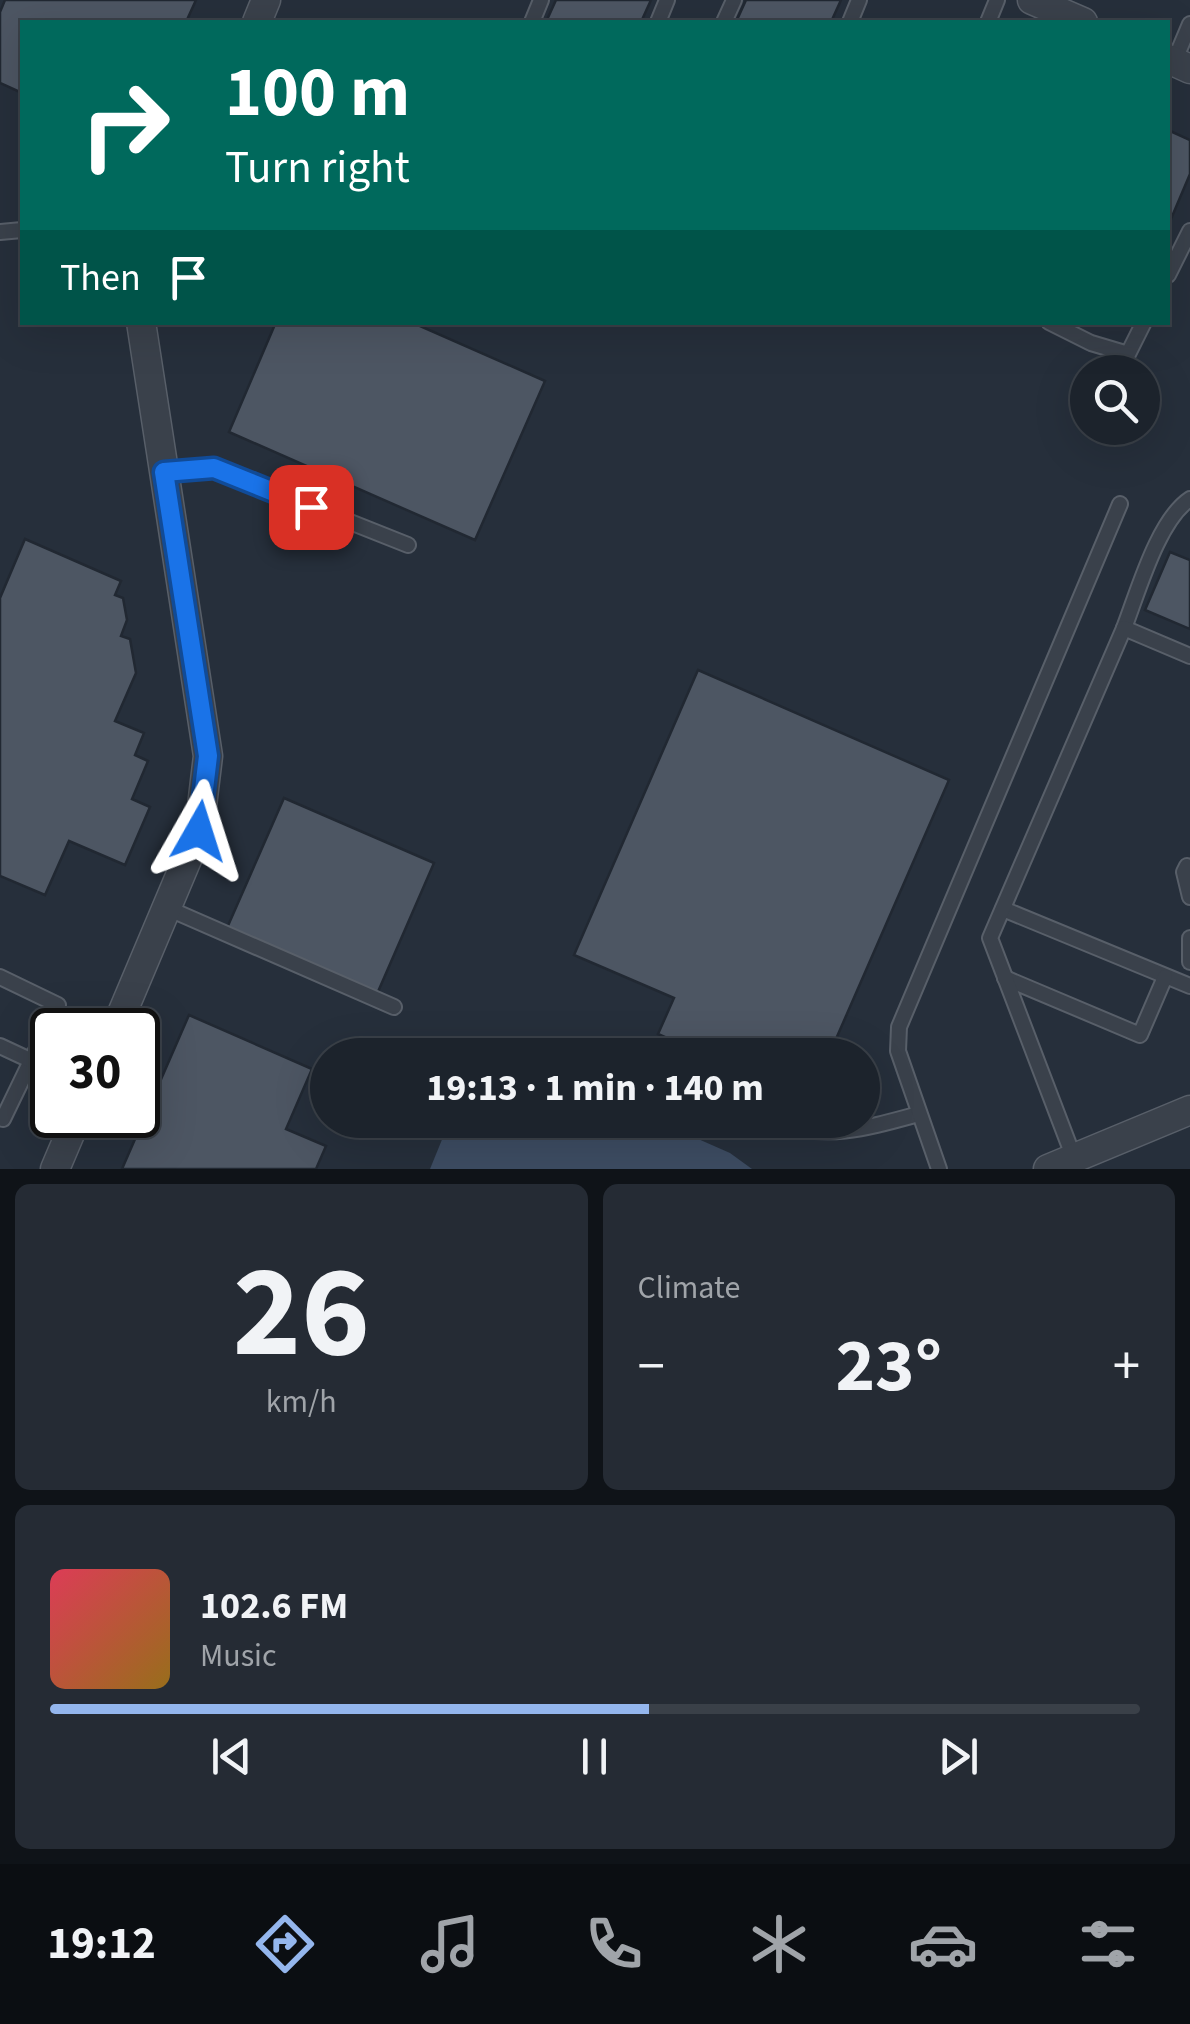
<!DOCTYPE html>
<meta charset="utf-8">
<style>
:root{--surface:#1c232c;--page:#252b34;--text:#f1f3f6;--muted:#a0a4a9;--line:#3a4048;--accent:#94b6ed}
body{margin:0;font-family:"Source Sans 3",sans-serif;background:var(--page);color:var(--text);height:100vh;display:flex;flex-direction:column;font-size:38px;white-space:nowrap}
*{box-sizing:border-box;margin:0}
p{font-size:32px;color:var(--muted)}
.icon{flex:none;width:55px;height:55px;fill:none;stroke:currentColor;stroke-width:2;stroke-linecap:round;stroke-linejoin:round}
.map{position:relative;height:1169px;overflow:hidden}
.drawer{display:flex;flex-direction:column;gap:15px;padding:15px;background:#0f1318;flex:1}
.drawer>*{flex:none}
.hud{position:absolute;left:20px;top:20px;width:1150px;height:305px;border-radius:0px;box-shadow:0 10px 40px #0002,0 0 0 2px var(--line);background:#00695c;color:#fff;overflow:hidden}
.fabs{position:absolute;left:1070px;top:355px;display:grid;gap:20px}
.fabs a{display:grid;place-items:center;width:90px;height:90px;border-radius:50%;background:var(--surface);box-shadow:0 10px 40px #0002,0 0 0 2px var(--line);font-size:50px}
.speed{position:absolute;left:30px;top:1008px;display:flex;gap:20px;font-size:50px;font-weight:700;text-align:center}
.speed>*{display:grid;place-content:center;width:130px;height:130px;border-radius:50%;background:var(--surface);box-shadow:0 10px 40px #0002,0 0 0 2px var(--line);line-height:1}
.speed .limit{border:5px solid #111;border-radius:15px;background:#fff;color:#111}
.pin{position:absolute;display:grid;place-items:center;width:85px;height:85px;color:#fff;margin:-42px;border-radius:20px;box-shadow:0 5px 15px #0006}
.me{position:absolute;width:110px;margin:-55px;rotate:6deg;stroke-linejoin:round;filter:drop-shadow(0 0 8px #0008)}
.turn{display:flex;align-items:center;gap:35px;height:210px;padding:0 40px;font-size:45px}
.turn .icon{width:130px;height:130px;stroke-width:2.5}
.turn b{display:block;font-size:70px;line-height:85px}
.then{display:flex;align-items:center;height:95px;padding:0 40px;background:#0003;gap:20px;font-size:38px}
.big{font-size:75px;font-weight:700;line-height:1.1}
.drawer .widget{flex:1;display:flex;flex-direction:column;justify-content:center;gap:15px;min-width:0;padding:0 35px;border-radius:15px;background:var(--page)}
.drawer .dial{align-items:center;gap:0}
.dial b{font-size:130px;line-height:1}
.song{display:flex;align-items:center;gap:30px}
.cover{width:120px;height:120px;border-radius:15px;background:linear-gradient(135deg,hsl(350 70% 55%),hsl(40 70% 35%))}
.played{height:10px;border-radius:5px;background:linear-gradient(90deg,var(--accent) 55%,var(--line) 55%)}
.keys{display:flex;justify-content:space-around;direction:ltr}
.heat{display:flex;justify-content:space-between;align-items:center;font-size:55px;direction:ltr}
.drawer .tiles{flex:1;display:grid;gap:15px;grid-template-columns:1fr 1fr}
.widget:last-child{grid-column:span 2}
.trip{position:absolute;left:310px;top:1038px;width:570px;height:100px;border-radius:50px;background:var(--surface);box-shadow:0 10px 40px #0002,0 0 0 2px var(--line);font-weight:700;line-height:100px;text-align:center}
.tab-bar{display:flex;height:160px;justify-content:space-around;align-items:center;background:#0b0e12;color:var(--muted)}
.tab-bar .icon{width:70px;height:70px}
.tab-bar .active{color:var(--accent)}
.tab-bar b{font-size:45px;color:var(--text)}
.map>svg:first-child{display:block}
.water{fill:#3d4c62}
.building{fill:#4d5663;stroke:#212832;stroke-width:2.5}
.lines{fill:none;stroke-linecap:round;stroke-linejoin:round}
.lane-casing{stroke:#585f69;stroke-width:18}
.street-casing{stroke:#585f69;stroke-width:31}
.lane{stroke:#3a414b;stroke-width:14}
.street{stroke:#3a414b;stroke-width:28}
.route-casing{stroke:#114b97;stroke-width:25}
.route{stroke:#1a73e8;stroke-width:18}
</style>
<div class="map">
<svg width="1190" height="1169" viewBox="0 0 1190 1169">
<rect width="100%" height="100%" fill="#262f3b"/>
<path class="water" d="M 450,1120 L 655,1120 L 730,1153 L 752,1169 L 430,1169 Z"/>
<g class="building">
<path d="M 5,0 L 196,0 L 186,22 L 22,22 L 22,93 L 0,83 L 0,12 Z"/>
<path d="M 556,0 L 651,0 L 641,22 L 546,22 Z"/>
<path d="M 746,0 L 841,0 L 831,22 L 736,22 Z"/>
<path d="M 1168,130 L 1190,140 L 1190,174 L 1168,226 Z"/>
<path d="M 276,322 L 411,322 L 545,381 L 475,540 L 229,432 Z"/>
<path d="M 25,539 L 121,581 L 115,595 L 123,598 L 127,620 L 121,636 L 130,639 L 136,673 L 115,721 L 144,733 L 135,755 L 148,761 L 132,799 L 150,807 L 125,865 L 69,841 L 45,895 L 0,876 L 0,598 Z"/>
<path d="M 1170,552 L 1190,560 L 1190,629 L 1145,610 Z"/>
<path d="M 698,670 L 949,780 L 829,1055 L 803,1055 L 772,1041 L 766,1055 L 705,1055 L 658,1034 L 674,998 L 574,955 Z"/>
<path d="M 284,798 L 434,863 L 377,994 L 227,928 Z"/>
<path d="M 189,1015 L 312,1069 L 286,1129 L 326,1146 L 316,1169 L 122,1169 Z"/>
</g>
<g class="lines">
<g class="lane-casing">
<g id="lane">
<path d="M 532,22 L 541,0"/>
<path d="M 658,22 L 667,0"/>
<path d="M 724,22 L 734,0"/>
<path d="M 850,22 L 859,0"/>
<path d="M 988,22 L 997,0"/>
<path d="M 1174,62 L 1190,24"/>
<path d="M 0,232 L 22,230"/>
<path d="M 1168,275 L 1190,231"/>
<path d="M 1049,322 L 1091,343 L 1128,354 L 1144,322"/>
<path d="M 164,472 L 214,468 L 408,545"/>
<path d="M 1124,628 C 1138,592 1158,520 1190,499"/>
<path d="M 1187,866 L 1184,872 L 1190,897"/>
<path d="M 167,908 L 394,1007"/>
<path d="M 1003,909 L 1190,986"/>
<path d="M 1190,938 L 1190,962"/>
<path d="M 0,977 L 58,1005 L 3,1119 L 0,1118"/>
<path d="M 1005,978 L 1140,1035 L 1165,977"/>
<path d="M 0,1046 L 30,1060 L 52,1065"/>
<path d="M 773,1124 C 831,1139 864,1129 919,1114"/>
<path d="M 1074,1158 L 990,938 L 1124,628 L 1190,656"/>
<path d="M 939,1169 L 898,1051 L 899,1027 L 1120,504"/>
</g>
</g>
<g class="street-casing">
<g id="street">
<path d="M 1032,0 L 1083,22"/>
<path d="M 257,22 L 266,0"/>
<path d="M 1168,59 L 1190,69"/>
<path d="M 115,1030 L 199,831 L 208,756 L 141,322"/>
<path d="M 55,1169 L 78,1115"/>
<path d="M 1048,1169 L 1190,1110"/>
</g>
</g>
<use href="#lane" class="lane"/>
<use href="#street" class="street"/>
</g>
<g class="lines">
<g class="route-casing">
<path id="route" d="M 199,831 L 208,756 L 164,472 L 214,468 L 311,507"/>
</g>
<use href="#route" class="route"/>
</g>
</svg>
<div class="fabs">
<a><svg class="icon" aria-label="search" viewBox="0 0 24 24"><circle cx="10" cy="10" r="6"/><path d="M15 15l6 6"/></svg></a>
</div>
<div class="speed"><div class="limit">30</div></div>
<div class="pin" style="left:311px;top:507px;background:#d93025"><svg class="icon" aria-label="arrive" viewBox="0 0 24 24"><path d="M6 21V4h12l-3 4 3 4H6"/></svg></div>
<svg class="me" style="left:199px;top:831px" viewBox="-20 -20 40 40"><path d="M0-17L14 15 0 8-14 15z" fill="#1a73e8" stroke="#fff" stroke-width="4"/></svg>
<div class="trip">19:13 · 1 min · 140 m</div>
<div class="hud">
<div class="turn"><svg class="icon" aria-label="right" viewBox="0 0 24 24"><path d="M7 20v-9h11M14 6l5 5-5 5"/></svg><div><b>100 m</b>Turn right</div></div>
<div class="then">Then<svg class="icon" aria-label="arrive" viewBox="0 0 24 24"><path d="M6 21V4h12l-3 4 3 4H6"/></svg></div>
</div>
</div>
<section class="drawer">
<div class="tiles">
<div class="widget dial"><b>26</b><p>km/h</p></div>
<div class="widget"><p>Climate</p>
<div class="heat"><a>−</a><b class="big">23°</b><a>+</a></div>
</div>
<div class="widget">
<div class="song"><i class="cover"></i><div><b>102.6 FM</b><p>Music</p></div></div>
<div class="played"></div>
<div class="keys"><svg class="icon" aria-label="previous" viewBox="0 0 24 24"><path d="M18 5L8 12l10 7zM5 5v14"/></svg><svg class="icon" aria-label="pause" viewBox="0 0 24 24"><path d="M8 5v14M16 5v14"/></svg><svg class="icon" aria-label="next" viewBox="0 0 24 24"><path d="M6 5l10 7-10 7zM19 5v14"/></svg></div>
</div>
</div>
</section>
<nav class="tab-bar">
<b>19:12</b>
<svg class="icon active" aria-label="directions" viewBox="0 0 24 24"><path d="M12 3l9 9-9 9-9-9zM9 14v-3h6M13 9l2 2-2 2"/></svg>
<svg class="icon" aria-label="music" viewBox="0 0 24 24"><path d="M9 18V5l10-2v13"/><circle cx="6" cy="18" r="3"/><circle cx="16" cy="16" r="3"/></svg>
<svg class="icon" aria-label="phone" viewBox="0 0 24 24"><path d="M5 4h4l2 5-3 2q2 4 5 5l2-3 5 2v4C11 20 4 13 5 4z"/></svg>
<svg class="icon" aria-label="climate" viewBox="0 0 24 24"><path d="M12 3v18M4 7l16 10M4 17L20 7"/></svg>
<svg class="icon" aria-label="car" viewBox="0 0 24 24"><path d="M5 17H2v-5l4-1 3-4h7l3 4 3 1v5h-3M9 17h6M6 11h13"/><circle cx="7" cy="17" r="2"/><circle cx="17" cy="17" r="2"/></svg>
<svg class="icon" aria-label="filters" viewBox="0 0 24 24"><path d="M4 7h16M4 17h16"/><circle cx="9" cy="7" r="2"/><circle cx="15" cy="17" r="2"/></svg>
</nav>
